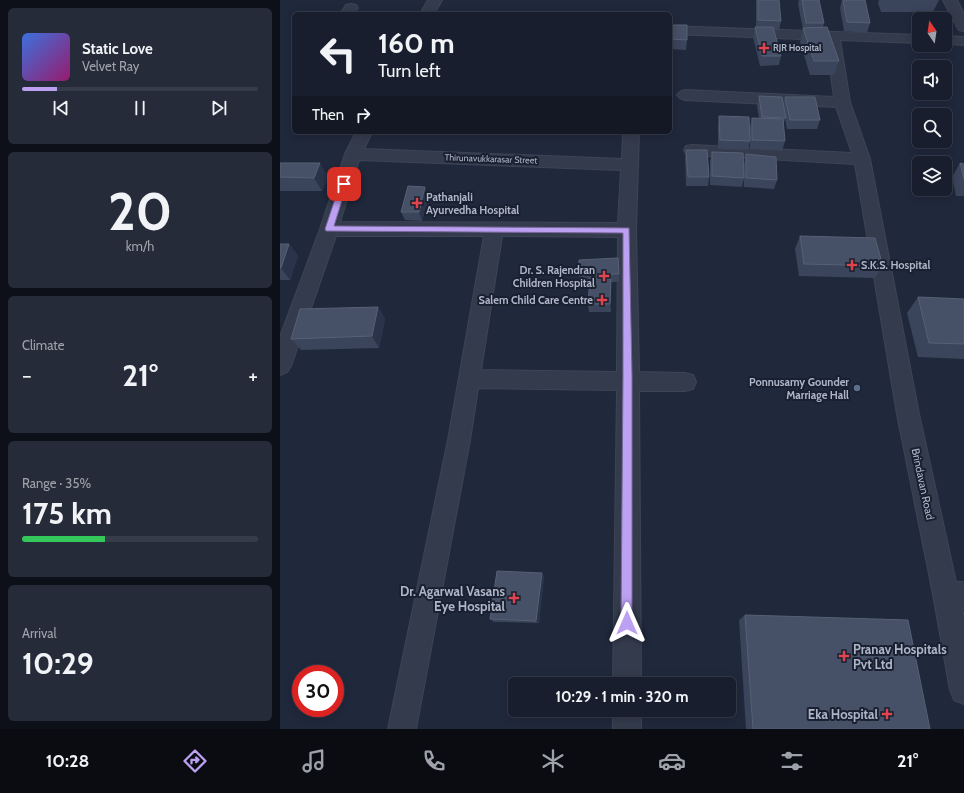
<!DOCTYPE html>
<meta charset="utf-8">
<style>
:root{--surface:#181e2d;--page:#252b39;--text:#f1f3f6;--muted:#9fa2aa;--line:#363c49;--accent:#bca0f2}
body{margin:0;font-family:Cabin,sans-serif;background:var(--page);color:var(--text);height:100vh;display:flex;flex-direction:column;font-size:15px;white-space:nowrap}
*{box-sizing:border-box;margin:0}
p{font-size:13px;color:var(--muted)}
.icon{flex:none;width:22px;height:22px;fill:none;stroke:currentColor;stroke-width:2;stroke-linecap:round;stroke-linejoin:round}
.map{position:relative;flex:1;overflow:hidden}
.sheet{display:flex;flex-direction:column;gap:8px;padding:8px;background:#0d1019;width:280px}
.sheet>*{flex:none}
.guide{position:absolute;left:12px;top:12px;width:380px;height:122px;border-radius:6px;box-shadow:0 2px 10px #0003,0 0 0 1px var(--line);background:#181e2d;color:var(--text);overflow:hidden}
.needle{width:26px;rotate:347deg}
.controls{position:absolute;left:632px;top:12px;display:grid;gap:8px}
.controls a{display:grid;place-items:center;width:40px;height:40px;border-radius:6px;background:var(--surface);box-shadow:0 2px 10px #0003,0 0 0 1px var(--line);font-size:20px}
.speed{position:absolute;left:12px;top:665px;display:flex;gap:8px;font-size:20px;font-weight:700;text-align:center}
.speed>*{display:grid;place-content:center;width:52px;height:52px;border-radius:50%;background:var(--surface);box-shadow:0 2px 10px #0003,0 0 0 1px var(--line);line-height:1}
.speed .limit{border:6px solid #d22;background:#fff;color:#111}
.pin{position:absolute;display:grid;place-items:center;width:34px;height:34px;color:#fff;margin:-17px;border-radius:8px;box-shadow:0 2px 6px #0006}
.me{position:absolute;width:44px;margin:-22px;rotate:0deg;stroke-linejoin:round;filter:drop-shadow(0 0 3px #0008)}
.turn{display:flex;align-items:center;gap:14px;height:84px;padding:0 20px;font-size:18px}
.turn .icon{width:52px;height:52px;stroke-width:2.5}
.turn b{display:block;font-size:28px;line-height:34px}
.then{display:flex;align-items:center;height:38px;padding:0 20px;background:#0003;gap:8px;font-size:15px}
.big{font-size:30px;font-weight:800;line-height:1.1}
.sheet .tile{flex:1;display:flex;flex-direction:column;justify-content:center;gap:6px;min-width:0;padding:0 14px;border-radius:6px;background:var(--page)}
.sheet .dial{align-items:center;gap:0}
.dial b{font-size:52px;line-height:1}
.song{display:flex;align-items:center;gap:12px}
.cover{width:48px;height:48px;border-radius:6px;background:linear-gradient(135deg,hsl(220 70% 55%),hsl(320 70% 35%))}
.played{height:4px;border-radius:2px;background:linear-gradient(90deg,var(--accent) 15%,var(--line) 15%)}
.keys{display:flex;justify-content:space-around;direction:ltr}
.heat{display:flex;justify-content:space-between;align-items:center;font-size:22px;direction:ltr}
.charge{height:6px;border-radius:3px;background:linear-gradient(90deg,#34c759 35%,var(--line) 0)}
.trip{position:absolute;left:228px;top:677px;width:228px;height:40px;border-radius:6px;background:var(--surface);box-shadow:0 2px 10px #0003,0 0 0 1px var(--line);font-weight:800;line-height:40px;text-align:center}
.tab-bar{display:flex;height:64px;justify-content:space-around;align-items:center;background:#0a0c12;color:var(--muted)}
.tab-bar .icon{width:28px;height:28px}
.tab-bar .on{color:var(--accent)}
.tab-bar b{font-size:18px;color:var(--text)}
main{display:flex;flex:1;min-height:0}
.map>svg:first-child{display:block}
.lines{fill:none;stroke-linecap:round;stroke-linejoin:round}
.minor-casing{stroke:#3d4455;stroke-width:2}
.minor{fill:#343b4c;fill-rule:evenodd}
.wall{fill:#3a445a}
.shaded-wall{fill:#2a3349}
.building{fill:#465066;stroke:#576075}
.route{fill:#bca0f2;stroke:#7a689d}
.health-dot{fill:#e0444e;stroke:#192030;stroke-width:1.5}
.service-dot{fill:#5c6f8a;stroke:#192030;stroke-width:1.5}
.labels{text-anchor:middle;stroke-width:4;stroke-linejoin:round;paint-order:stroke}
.far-poi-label{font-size:9px;font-weight:bold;fill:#afb5c8;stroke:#192030;text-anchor:start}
.far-street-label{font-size:9px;fill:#afb5c8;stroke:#192030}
.poi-label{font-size:11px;font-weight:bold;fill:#afb5c8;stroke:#192030;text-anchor:end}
.street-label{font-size:11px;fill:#afb5c8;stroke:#192030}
.near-poi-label{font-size:13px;font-weight:bold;fill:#afb5c8;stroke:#192030;text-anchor:end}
</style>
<main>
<section class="sheet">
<div class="tile">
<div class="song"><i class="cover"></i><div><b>Static Love</b><p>Velvet Ray</p></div></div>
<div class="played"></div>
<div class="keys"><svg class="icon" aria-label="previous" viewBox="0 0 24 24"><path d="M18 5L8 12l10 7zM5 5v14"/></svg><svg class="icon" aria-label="pause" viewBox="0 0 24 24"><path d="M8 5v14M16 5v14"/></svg><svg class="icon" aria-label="next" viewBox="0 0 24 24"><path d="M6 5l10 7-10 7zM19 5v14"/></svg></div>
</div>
<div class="tile dial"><b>20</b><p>km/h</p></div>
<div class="tile"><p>Climate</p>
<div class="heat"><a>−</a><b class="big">21°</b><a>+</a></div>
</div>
<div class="tile"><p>Range · 35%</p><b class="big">175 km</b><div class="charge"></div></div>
<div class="tile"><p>Arrival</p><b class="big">10:29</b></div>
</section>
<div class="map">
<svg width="684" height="729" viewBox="0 0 684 729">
<rect width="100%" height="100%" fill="#20283c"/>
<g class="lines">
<g class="minor-casing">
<g id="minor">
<path d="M 148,0 L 162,0 L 154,14 L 140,14 Z"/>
<path d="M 663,0 L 677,0 L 684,14 L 684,31 L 679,30 L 677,27 Z"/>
<path d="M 71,4 L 76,5 L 78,8 L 74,14 L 60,14 L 66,5 Z"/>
<path d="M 390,26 L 639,35 L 639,43 L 560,40 L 570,102 L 590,159 L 639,414 L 676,582 L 684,582 L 684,608 L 682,608 L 684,619 L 684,704 L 674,700 L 670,690 L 653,594 L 617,414 L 575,164 L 412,155 L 406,154 L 404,150 L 406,146 L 412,145 L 572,153 L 556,107 L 405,100 L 400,98 L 397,95 L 400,92 L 405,90 L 554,97 L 546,40 L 390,34 Z"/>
<path d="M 665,36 L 684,37 L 684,45 L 665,44 Z"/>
<path d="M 76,132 L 92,132 L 84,149 L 342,159 L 343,132 L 359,132 L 356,230 L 359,372 L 405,373 L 413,375 L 416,382 L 413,389 L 405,391 L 359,391 L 361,684 L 333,684 L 337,390 L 198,388 L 190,440 L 136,729 L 108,729 L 168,440 L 204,236 L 56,236 L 11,366 L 7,372 L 0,375 L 0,337 L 40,229 L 65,154 ZM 79,160 L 341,170 L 338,223 L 60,222 ZM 222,236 L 338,237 L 337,372 L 201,370 Z"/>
<rect x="333" y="710" width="28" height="19"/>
</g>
</g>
<use href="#minor" class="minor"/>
</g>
<g class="wall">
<path d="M 476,0 L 499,0 L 501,21 L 499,31 L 494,30 L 501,56 L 499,65 L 480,66 L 473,37 L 475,27 L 476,27 Z"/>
<path d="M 519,0 L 539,0 L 544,23 L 543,27 L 559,61 L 554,75 L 530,75 L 520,42 L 523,29 L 518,4 Z"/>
<path d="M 562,0 L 585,0 L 590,23 L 587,33 L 564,31 L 560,8 Z"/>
<path d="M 599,0 L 659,0 L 653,12 L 601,12 L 598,3 Z"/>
<path d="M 390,25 L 407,40 L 406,50 L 390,49 Z"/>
<path d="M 479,96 L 503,105 L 505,97 L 540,120 L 537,129 L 507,129 L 505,119 L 503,125 L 505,141 L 502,151 L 470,149 L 470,127 L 472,118 L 479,118 L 477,106 Z"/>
<path d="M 439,116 L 470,141 L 468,150 L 438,149 L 438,125 Z"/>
<path d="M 406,150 L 429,177 L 428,186 L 406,186 L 405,159 Z"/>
<path d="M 432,152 L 464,178 L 462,187 L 430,185 L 430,161 Z"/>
<path d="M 466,154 L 497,180 L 494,189 L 464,187 L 464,164 Z"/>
<path d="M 0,163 L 48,177 L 42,191 L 0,191 Z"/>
<path d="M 680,163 L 684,164 L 684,196 L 676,196 L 672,177 Z"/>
<path d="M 149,196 L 142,221 L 125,220 L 121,212 Z"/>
<path d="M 520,236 L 603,266 L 595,278 L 519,276 L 515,249 Z"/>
<path d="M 0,244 L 9,244 L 18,256 L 10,280 L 0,280 Z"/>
<path d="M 339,274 L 339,282 L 331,282 L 331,312 L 309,312 L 308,304 L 310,283 L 300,283 L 299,275 Z"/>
<path d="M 638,297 L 684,299 L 684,359 L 638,357 L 627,313 Z"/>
<path d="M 98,307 L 105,319 L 99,348 L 21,350 L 11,339 Z"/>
<path d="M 264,576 L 259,623 L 214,622 L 210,619 Z"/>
<path d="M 465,615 L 650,729 L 466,729 L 459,620 Z"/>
</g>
<g class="shaded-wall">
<path d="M 40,163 L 48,177 L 42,191 L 34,178 Z"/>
<path d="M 145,187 L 149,196 L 142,221 L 139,212 Z"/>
<path d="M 9,244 L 18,256 L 10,280 L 1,268 Z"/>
<path d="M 331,279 L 331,312 L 330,304 Z"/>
<path d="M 98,307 L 105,319 L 99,348 L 92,336 Z"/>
<path d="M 262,573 L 264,576 L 259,623 L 256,621 Z"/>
</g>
<g class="building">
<path d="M 478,0 L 499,0 L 501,21 L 478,20 Z"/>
<path d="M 522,0 L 539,0 L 544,23 L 526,23 Z"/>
<path d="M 563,0 L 585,0 L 590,23 L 567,22 Z"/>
<path d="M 390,25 L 407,25 L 407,40 L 390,39 Z"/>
<path d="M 475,27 L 493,27 L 501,56 L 482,56 Z"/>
<path d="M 547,27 L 559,61 L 534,61 L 523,28 Z"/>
<path d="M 479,96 L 502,97 L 506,118 L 482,117 Z"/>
<path d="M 505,97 L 535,97 L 540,120 L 510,120 Z"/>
<path d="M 439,116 L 469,117 L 470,141 L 440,140 Z"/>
<path d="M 472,118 L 503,119 L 505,141 L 472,140 Z"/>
<path d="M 406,150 L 427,150 L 429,177 L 408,177 Z"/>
<path d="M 432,152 L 463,153 L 464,178 L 432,176 Z"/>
<path d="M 466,154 L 496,157 L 497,180 L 466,178 Z"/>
<path d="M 0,163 L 40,163 L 34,178 L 0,177 Z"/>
<path d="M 680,163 L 684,164 L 684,179 Z"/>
<path d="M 128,186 L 145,187 L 139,212 L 121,212 Z"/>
<path d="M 520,236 L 595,238 L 603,266 L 524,264 Z"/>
<path d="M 0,244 L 9,244 L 1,268 L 0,268 Z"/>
<path d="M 338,258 L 339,274 L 299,275 L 299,260 Z"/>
<path d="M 310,278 L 331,279 L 330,304 L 308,304 Z"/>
<path d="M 638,297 L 684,299 L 684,344 L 649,343 Z"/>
<path d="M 98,307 L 92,336 L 11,339 L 20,309 Z"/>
<path d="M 217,571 L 262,573 L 256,621 L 210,619 Z"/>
<path d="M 465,615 L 628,620 L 650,729 L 473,729 Z"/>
</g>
<path class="route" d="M 64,181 L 67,184 L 54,226 L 349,228 L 352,375 L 352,623 L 351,627 L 347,628 L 343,627 L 341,623 L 343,375 L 343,233 L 46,231 L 45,229 L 60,184 Z"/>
<g class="health-dot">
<path d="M482 42h4v4h4v4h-4v4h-4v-4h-4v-4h4z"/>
<path d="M135 197h4v4h4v4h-4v4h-4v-4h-4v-4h4z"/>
<path d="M570 259h4v4h4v4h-4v4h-4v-4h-4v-4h4z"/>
<path d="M322 270h4v4h4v4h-4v4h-4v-4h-4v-4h4z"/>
<path d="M320 294h4v4h4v4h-4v4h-4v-4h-4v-4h4z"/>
<path d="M232 592h4v4h4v4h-4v4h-4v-4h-4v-4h4z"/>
<path d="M562 650h4v4h4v4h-4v4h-4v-4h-4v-4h4z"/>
<path d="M605 708h4v4h4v4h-4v4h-4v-4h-4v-4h4z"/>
</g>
<circle class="service-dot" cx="577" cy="388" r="4"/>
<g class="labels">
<g class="far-poi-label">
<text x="493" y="51">RJR Hospital</text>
</g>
<g class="far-street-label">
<text transform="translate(211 159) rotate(2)" y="3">Thirunavukkarasar Street</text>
</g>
<g class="poi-label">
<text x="146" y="201" text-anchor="start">Pathanjali<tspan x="146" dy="13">Ayurvedha Hospital</tspan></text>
<text x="581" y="269" text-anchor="start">S.K.S. Hospital</text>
<text x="315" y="274">Dr. S. Rajendran<tspan x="315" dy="13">Children Hospital</tspan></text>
<text x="313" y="304">Salem Child Care Centre</text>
<text x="569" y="386">Ponnusamy Gounder<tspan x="569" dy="13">Marriage Hall</tspan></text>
</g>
<g class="street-label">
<text transform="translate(643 484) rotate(78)" y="4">Brindavan Road</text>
</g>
<g class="near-poi-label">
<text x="225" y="596">Dr. Agarwal Vasans<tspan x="225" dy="15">Eye Hospital</tspan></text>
<text x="573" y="654" text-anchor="start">Pranav Hospitals<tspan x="573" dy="15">Pvt Ltd</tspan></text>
<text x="598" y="719">Eka Hospital</text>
</g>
</g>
</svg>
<div class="controls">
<a><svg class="needle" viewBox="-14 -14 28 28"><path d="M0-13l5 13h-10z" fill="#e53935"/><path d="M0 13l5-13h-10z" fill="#9fa2aa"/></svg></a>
<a><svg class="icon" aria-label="sound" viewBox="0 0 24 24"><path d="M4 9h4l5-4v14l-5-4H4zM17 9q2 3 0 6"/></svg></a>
<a><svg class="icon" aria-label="search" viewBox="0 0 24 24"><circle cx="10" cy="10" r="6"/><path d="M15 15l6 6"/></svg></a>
<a><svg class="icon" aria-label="layers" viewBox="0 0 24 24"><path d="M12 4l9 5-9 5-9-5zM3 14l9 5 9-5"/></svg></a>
</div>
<div class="speed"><div class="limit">30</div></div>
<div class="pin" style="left:64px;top:184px;background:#d93025"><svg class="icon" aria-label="arrive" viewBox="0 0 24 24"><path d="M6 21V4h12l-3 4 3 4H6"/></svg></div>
<svg class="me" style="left:347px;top:623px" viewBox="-20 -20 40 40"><path d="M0-17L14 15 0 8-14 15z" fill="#bca0f2" stroke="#fff" stroke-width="4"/></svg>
<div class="trip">10:29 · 1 min · 320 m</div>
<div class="guide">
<div class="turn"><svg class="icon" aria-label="left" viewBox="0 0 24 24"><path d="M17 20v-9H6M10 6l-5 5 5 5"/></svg><div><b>160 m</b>Turn left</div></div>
<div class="then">Then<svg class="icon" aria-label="right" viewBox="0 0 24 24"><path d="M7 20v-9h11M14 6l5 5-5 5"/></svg></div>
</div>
</div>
</main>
<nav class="tab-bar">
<b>10:28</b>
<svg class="icon on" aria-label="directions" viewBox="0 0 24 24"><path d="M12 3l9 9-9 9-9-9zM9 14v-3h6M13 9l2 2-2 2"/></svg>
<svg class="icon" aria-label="music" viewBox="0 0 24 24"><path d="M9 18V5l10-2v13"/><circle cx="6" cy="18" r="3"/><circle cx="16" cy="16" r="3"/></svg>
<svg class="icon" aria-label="phone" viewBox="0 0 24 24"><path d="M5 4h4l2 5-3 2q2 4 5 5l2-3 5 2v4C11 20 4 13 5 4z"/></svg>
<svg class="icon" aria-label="climate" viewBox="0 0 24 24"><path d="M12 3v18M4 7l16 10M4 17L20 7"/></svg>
<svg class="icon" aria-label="car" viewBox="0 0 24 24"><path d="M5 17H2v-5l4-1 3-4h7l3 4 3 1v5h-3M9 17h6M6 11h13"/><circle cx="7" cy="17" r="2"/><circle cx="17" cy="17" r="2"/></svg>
<svg class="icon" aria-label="filters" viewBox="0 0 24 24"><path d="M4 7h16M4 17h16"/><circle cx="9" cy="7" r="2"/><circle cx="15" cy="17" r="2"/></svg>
<b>21°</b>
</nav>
